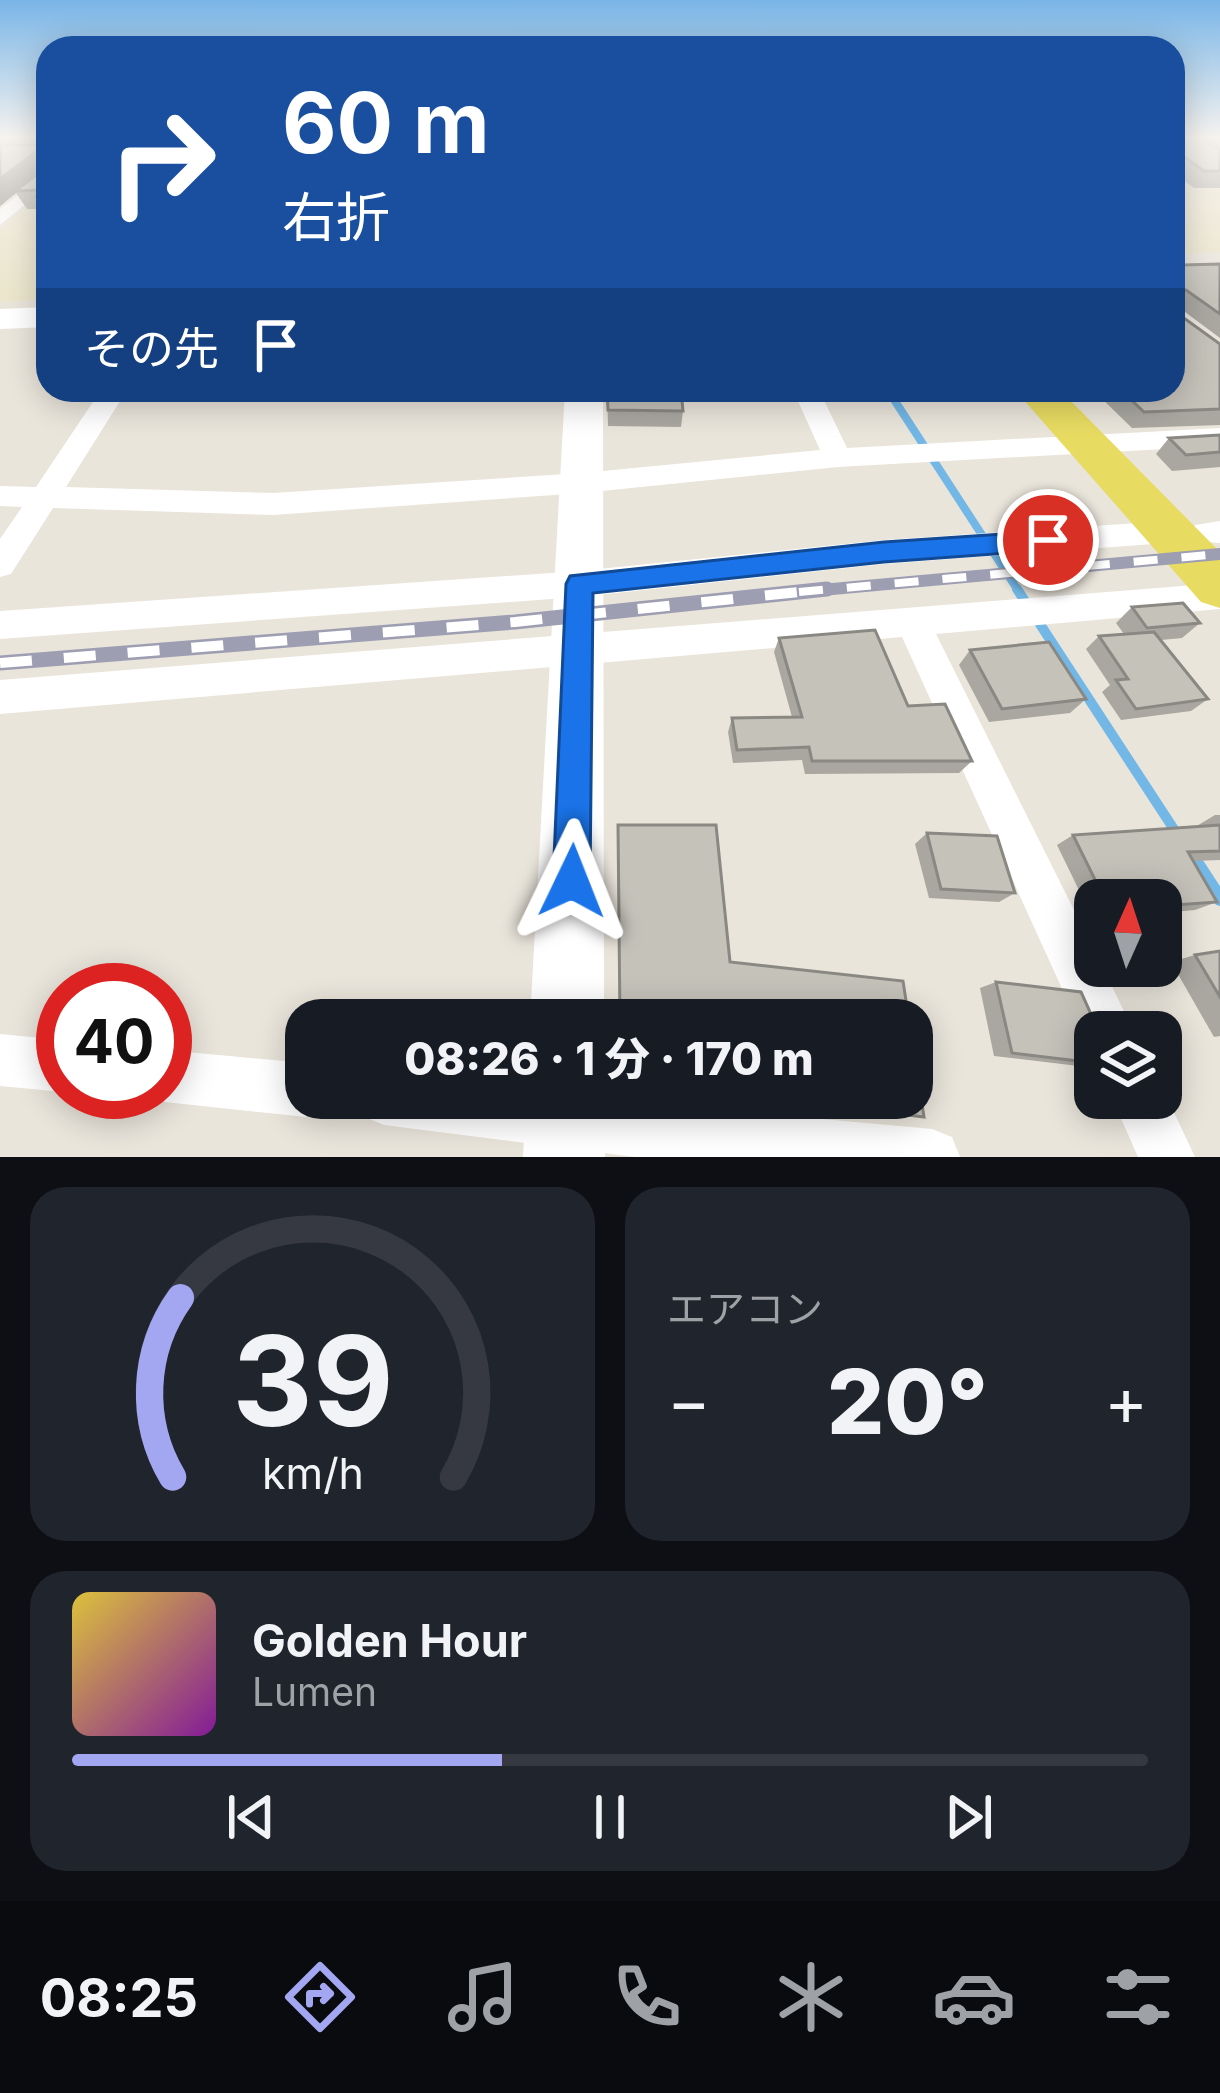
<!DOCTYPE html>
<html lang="ja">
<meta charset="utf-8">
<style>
:root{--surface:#171b24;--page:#20242c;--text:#f1f3f6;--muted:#9ea1a6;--line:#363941;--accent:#a3a7f2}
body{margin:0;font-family:Inter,"Noto Sans JP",sans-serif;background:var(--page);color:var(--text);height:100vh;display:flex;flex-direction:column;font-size:45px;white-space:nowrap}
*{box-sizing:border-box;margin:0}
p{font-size:39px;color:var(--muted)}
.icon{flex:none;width:66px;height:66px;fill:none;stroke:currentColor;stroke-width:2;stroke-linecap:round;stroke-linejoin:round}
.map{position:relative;height:1157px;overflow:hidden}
.side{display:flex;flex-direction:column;gap:30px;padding:30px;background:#0d0f14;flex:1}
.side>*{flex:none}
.top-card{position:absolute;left:36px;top:36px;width:1149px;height:366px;border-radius:36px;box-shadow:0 6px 30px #0003;background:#1a4fa0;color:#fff;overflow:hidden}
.needle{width:78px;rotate:3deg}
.fabs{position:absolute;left:1074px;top:879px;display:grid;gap:24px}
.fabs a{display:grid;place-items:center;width:108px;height:108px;border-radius:24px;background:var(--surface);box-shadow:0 6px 30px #0003;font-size:60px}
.speed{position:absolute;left:36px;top:963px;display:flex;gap:24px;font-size:60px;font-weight:700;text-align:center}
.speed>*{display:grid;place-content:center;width:156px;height:156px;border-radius:50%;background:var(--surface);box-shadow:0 6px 30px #0003;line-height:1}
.speed .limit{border:18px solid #d22;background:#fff;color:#111}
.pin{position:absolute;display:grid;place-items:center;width:102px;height:102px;color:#fff;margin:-51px;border:6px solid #fff;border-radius:50%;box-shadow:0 3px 12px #0007}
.me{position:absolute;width:132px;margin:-66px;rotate:2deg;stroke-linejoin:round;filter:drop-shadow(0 0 9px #0008)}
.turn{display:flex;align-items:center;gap:42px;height:252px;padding:0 48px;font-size:54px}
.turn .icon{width:156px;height:156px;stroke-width:2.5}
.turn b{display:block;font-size:84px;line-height:102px}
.then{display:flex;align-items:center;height:114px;padding:0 48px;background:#0003;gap:24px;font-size:45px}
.big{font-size:90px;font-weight:800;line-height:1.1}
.side .tile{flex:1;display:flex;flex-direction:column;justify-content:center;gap:18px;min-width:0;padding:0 42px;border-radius:36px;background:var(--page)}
.side .dial{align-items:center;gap:0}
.dial svg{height:312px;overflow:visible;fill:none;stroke:var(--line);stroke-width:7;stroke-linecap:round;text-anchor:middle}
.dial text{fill:var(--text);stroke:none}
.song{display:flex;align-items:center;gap:36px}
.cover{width:144px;height:144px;border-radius:18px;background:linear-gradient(135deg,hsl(50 70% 55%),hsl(290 70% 35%))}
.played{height:12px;border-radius:6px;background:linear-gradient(90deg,var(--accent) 40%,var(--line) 40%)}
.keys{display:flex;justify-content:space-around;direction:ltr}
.heat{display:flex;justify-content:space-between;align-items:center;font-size:66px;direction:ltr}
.side .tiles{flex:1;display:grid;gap:30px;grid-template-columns:1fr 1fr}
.tile:last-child{grid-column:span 2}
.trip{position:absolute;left:285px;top:999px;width:648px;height:120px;border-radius:36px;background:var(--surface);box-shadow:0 6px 30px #0003;font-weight:800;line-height:120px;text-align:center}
.tab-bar{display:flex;height:192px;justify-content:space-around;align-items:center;background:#090b0e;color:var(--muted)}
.tab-bar .icon{width:84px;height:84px}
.tab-bar .current{color:var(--accent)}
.tab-bar b{font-size:54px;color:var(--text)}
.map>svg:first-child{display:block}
.education{fill:#ebe5cb}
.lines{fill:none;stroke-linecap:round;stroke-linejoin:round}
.stream-far3{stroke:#73b7e6;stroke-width:6}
.stream-far2{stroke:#73b7e6;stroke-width:8}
.stream-far1{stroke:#73b7e6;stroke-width:10}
.stream{stroke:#73b7e6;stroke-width:14}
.street{fill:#fff;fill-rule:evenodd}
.secondary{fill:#fff;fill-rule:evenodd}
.primary{fill:#e7db62;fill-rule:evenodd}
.rail-far1-casing{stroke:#9e9eb2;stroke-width:12}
.rail-casing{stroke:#9e9eb2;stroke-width:15}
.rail-far1{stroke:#fff;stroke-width:8;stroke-dasharray:24;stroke-linecap:butt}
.rail{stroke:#fff;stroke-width:10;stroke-dasharray:32;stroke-linecap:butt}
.wall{fill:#a9a7a0}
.shaded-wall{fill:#8a8882}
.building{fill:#c5c2ba;stroke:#8a8882;stroke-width:3}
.route{fill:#1a73e8;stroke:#114b97;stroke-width:3}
</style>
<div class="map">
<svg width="1220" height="1157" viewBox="0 0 1220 1157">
<rect width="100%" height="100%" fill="#eae5db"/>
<g class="education">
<path d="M 1173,138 L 1220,164 L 1220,252 L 1173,254 Z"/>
<path d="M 48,184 L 48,299 L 0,302 L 0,230 Z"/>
</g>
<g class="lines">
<path class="stream-far3" d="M 888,390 L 895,401"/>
<path class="stream-far2" d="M 893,398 L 1019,592"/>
<path class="stream-far1" d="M 1017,589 L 1177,834"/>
<path class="stream" d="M 1190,853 L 1220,899"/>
<g class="street">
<path d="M 48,172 L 48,186 L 0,225 L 0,209 Z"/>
<path d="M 101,390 L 127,390 L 66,487 L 273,493 L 582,473 L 820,450 L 793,390 L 819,390 L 847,448 L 1220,428 L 1220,446 L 838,467 L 582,493 L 273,515 L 53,508 L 11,574 L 0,577 L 0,539 L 22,507 L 0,506 L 0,486 L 36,487 Z"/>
<path d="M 1167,521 L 1178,524 L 1183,532 L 1178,540 L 1167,543 L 884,564 L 579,597 L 0,639 L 0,611 L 579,571 L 884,540 Z"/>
<path d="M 1220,521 L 1220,543 L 1195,541 L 1190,533 L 1195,525 Z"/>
<path d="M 1220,583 L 1220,609 L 936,634 L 1095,952 L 1095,966 L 1102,966 L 1134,1032 L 1095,1032 L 1095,1052 L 1090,1050 L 902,637 L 0,714 L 0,680 Z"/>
<path d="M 0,1034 L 63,1040 L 63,1092 L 0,1086 Z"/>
<path d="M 165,1050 L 306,1063 L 306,1098 L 329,1098 L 325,1109 L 306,1117 L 165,1102 L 145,1092 L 165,1092 Z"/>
<path d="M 1161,1085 L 1195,1157 L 1138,1157 L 1112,1098 L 1161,1098 Z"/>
<path d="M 357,1098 L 590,1098 L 932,1129 L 952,1137 L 960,1157 L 635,1157 L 384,1125 L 365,1117 Z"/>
</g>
<g class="secondary">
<path d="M 48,307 L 48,327 L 0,329 L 0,309 Z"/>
<path d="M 565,390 L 603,390 L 604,1020 L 530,1020 Z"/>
<path d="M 526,1098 L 604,1098 L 605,1157 L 523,1157 Z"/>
</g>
<path class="primary" d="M 1015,390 L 1060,390 L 1220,552 L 1220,608 L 1201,602 Z"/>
<g class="rail-far1-casing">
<path id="rail-far1" d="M 799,592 L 1220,554"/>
</g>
<g class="rail-casing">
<path id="rail" d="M 0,663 L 515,622 L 827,589"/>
</g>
<use href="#rail-far1" class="rail-far1"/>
<use href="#rail" class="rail"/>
</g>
<g class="wall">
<path d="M 0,138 L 48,138 L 48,214 L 45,209 L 27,209 L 16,193 L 0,206 L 0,144 L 41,146 L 0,142 Z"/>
<path d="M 1173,138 L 1220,138 L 1220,188 L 1194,188 L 1173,172 Z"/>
<path d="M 1220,264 L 1220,338 L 1181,309 L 1181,316 L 1220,344 L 1220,425 L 1132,428 L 1093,390 L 1173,390 L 1183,265 Z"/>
<path d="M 607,390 L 683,411 L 681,427 L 608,426 Z"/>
<path d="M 1220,435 L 1220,467 L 1172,471 L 1156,454 L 1169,438 Z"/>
<path d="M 1132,607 L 1200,623 L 1182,638 L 1161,640 L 1208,699 L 1191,711 L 1121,720 L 1102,692 L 1110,685 L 1086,649 L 1099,636 L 1124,634 L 1116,623 Z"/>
<path d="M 779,638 L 908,706 L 972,761 L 959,773 L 805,774 L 802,760 L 733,763 L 728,732 L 732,718 L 792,717 L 774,652 Z"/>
<path d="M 970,650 L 1086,699 L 1070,713 L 989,722 L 959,665 Z"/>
<path d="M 1215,815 L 1220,815 L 1220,860 L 1193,861 L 1217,902 L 1195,910 L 1161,913 L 1161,900 L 1095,900 L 1095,917 L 1092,917 L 1057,845 L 1073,835 L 1195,827 Z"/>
<path d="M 927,833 L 1015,893 L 999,902 L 929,898 L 915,844 Z"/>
<path d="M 1220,951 L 1220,1036 L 1214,1037 L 1171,962 L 1195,955 Z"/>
<path d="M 996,982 L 1095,1032 L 1095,1068 L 994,1056 L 980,988 Z"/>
<path d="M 640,1098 L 744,1098 L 745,1099 L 677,1101 Z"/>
<path d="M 746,1098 L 912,1098 L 924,1117 L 902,1117 Z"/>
</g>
<path class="shaded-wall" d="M 38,150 L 48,168 L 15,191 L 16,193 L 0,206 L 0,179 Z"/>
<g class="building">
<path d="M 40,138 L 48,138 L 48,196 L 37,196 L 43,190 L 15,191 L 40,172 L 38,150 L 0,179 L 0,144 L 41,146 Z"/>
<path d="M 1173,138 L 1201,138 L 1220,150 L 1220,171 L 1204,171 L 1173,149 Z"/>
<path d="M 1173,245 L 1178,249 L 1183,265 L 1220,264 L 1220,314 L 1186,290 L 1180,291 L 1181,316 L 1220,344 L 1220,409 L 1144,412 L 1121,390 L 1173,390 Z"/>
<path d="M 607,390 L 681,390 L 683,411 L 608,410 Z"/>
<path d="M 1220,435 L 1220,452 L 1186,455 L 1169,438 Z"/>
<path d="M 1183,603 L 1200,623 L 1147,628 L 1132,607 Z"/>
<path d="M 875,630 L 908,706 L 945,704 L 972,761 L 812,761 L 809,747 L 737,750 L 732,718 L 802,717 L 779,638 Z"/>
<path d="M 1154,632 L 1208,699 L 1136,709 L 1116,680 L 1128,679 L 1099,636 Z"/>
<path d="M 1049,642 L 1086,699 L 1002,709 L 970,650 Z"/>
<path d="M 618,825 L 716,825 L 730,962 L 903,981 L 909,1020 L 620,1020 Z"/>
<path d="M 1220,825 L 1220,851 L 1188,852 L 1217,902 L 1161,906 L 1161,900 L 1105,900 L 1073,835 Z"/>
<path d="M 927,833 L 997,836 L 1015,893 L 941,889 Z"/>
<path d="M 1220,951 L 1220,997 L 1195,955 Z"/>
<path d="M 996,982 L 1081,992 L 1099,1032 L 1095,1032 L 1095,1063 L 1012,1053 Z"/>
<path d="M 912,1039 L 924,1117 L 770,1098 L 912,1098 Z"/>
<path d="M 661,1098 L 744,1098 L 745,1099 L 682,1100 Z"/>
</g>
<linearGradient id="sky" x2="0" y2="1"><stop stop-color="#79b5e7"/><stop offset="0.46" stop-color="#f6f3ef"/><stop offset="1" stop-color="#f6f3ef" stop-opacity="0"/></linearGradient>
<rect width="1220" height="300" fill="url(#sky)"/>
<path class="route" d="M 1048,531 L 1061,540 L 1048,550 L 884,562 L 593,593 L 590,881 L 585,894 L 572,899 L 558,894 L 553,881 L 566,584 L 570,576 L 884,542 Z"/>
</svg>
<div class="fabs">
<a><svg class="needle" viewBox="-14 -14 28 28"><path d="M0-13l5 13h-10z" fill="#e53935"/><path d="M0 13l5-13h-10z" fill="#9ea1a6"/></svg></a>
<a><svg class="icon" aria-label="layers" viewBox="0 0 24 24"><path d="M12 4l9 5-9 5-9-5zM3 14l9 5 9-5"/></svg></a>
</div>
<div class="speed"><div class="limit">40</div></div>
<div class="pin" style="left:1048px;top:540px;background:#d93025"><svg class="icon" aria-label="arrive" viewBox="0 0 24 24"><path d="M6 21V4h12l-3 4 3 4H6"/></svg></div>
<svg class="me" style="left:572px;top:881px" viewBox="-20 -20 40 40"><path d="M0-17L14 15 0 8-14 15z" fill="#1a73e8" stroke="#fff" stroke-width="4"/></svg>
<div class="trip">08:26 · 1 分 · 170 m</div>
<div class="top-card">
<div class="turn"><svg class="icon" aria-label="right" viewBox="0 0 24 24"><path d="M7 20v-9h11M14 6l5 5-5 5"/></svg><div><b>60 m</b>右折</div></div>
<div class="then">その先<svg class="icon" aria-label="arrive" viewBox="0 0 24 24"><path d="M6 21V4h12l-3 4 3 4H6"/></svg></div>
</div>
</div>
<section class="side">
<div class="tiles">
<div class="tile dial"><svg viewBox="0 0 100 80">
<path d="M14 69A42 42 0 1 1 86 69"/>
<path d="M14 69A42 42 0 0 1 16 23" stroke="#a3a7f2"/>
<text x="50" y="56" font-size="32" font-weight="700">39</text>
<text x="50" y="72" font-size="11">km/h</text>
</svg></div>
<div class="tile"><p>エアコン</p>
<div class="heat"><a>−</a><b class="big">20°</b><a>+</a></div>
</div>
<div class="tile">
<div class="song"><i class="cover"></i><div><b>Golden Hour</b><p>Lumen</p></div></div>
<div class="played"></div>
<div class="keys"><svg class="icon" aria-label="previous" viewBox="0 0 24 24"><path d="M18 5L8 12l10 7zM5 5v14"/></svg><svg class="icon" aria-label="pause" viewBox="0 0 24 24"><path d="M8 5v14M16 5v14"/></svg><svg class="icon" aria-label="next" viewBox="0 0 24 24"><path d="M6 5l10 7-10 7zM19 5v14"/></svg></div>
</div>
</div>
</section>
<nav class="tab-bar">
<b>08:25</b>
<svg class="icon current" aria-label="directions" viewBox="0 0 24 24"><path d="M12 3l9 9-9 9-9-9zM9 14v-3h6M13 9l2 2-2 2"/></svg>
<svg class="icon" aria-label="music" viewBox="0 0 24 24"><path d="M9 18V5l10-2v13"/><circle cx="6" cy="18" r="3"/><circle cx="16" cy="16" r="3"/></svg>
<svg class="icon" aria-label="phone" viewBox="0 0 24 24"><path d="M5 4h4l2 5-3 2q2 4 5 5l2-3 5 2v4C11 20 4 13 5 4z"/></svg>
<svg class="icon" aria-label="climate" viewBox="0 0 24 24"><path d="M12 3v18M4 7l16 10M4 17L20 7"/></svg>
<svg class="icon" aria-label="car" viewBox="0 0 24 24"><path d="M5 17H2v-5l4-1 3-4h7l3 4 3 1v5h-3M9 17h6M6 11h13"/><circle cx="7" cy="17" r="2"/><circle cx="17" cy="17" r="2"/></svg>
<svg class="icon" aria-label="filters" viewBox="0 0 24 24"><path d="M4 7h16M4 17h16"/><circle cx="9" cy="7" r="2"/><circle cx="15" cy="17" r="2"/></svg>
</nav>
